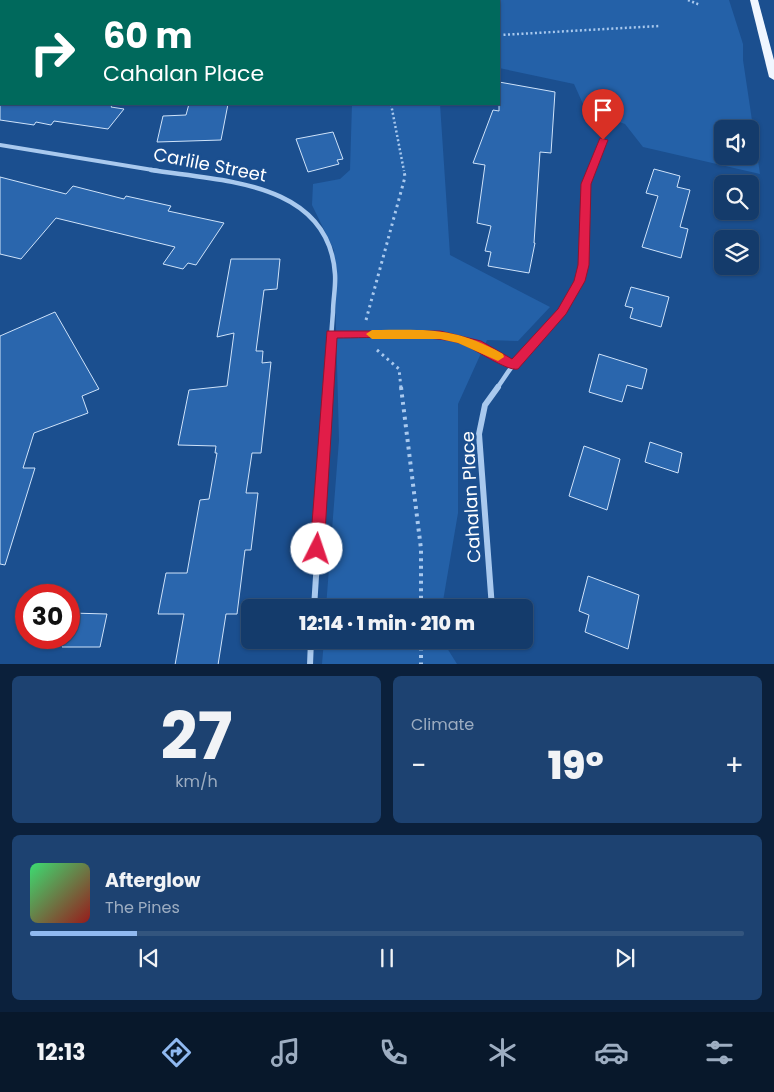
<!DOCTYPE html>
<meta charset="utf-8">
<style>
:root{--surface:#143b6b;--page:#1d4271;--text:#f1f3f6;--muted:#9dadc1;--line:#33557e;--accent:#90b9f0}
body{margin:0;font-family:Poppins,sans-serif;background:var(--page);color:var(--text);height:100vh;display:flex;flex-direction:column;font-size:19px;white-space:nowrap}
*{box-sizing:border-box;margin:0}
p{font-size:16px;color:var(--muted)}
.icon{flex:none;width:28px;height:28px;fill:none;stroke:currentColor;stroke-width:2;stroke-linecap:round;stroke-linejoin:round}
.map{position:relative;height:664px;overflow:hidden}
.details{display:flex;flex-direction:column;gap:12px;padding:12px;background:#0b203b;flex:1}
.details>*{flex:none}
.hud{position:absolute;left:0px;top:0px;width:500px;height:105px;box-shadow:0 1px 4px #0004,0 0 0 1px var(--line);background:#00695c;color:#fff;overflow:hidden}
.fabs{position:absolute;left:714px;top:120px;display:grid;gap:10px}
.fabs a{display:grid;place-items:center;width:45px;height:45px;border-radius:8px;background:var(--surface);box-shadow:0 1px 4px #0004,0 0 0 1px var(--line);font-size:25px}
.speed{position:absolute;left:15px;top:584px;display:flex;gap:10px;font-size:25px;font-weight:700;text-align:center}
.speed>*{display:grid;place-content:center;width:65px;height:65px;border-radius:50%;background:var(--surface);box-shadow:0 1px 4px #0004,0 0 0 1px var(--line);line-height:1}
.speed .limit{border:8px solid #d22;background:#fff;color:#111}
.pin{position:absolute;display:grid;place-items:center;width:42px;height:42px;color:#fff;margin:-51px -21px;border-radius:50% 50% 50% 0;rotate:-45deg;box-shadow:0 0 5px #0007}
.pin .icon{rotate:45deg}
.me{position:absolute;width:55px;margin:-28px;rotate:4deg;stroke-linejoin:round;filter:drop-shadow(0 0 4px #0008)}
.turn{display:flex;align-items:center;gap:18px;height:105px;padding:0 20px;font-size:22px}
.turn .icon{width:65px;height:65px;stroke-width:2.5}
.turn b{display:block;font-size:35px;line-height:42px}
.big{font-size:38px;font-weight:800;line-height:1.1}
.details .widget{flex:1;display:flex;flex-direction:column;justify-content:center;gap:8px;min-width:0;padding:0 18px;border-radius:8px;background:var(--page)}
.details .dial{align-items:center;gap:0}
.dial b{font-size:65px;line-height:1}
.song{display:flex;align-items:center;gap:15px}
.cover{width:60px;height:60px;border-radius:8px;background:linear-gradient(135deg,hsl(140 70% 55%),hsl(0 70% 35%))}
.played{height:5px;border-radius:2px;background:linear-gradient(90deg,var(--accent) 15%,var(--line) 15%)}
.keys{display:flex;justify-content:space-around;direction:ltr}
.heat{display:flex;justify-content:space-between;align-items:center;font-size:28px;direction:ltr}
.details .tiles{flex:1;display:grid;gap:12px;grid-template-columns:1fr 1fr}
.widget:last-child{grid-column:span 2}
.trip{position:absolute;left:241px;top:599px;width:292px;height:50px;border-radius:8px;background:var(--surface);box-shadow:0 1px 4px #0004,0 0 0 1px var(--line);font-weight:800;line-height:50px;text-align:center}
.menu{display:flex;height:80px;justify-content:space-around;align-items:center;background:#08182b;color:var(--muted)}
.menu .icon{width:35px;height:35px}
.menu .selected{color:var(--accent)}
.menu b{font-size:22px;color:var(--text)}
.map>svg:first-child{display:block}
.green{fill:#2461a8;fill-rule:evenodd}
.building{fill:#2a66ad;stroke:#cfe3fa}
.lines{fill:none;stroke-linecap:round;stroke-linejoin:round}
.path-far2{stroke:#a9c9ee;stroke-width:2.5;stroke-dasharray:2 2.5;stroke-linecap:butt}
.path-far1{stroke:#a9c9ee;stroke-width:3;stroke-dasharray:2.5 4;stroke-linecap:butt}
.path{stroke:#a9c9ee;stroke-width:4;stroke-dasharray:3 4.5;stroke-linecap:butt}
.minor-far2{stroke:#a9c9ee;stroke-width:4}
.minor-far1{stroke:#a9c9ee;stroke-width:4.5}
.minor{stroke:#a9c9ee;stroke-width:6}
.primary{fill:#f0f6ff;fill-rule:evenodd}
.route{fill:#e11d48;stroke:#92132f}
.slow{fill:#f59e0b}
.labels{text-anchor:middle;stroke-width:5;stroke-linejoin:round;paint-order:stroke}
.street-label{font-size:18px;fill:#fff;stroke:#1b4f8f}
</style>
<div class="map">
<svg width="774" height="665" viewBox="0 0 774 665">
<rect width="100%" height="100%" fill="#1b4f8f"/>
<g class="green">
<path d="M 137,0 L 729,0 L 743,44 L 743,60 L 760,174 L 643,147 L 625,124 L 608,118 L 588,115 L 574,84 L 499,68 L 499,1 ZM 722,129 L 750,129 L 750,156 L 722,156 Z"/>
<path d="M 352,104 L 440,104 L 450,255 L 550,307 L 518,341 L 487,340 L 458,404 L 458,513 L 442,607 L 326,607 L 339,440 L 334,250 L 312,205 L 313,184 L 340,179 L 350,170 Z"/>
<path d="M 324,640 L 442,640 L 457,664 L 322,664 Z"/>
</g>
<g class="building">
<path d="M 499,82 L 555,92 L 551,153 L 540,152 L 534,243 L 535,243 L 529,273 L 488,266 L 491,252 L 485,251 L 491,226 L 477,223 L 485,165 L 473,163 L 493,110 L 499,111 Z"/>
<path d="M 0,104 L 113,104 L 111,107 L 124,109 L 108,129 L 54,121 L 51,125 L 36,122 L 34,125 L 0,120 Z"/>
<path d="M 189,104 L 228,104 L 221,140 L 157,142 L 163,116 L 186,115 Z"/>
<path d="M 333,132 L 343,159 L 337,160 L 339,164 L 308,172 L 296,139 Z"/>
<path d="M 654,169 L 680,176 L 677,187 L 690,190 L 680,227 L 688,229 L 681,258 L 642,247 L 658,196 L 646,193 Z"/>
<path d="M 0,177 L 66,194 L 73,186 L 124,199 L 126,196 L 171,206 L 168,211 L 224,223 L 196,265 L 188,263 L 183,269 L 163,264 L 175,247 L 56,218 L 21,259 L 0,254 Z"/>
<path d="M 231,259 L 280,259 L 277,289 L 264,290 L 256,351 L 263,351 L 262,363 L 271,362 L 261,453 L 252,453 L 246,493 L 258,493 L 251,550 L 245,550 L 237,614 L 226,614 L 218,665 L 175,665 L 184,614 L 158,614 L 166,573 L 187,573 L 200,500 L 209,499 L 217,453 L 215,453 L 216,446 L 178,445 L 189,390 L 227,386 L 234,333 L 217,337 Z"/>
<path d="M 631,287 L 669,297 L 661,327 L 630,318 L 633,308 L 625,306 Z"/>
<path d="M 55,312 L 99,389 L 82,396 L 88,413 L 34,433 L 23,468 L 35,468 L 5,565 L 0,564 L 0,336 Z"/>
<path d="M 599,354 L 647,369 L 642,389 L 627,385 L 622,402 L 589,392 Z"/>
<path d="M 650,442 L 682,453 L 678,473 L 645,462 Z"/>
<path d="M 584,446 L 620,459 L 607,510 L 569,496 Z"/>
<path d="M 588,576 L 639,595 L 628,649 L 585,632 L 589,615 L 579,611 Z"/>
<path d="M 71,613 L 107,614 L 100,647 L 62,647 L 65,638 L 69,638 Z"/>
</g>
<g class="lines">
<g class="path-far2">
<path d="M 285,0 L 299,1"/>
<path d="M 688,0 L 700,5"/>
<path d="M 499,35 L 660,26"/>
<path d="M 391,104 L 404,171"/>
</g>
<g class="path-far1">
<path d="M 366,320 L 405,177 L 404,170"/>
<path d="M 377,350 L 399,369 L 401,388"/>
</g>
<g class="path">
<path d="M 401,387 L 421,549 L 421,608"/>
<path d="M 421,640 L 421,665"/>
</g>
<g class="minor-far2">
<path d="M 0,145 L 159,171"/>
<path d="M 591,171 L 603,140"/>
</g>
<g class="minor-far1">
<path d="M 151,170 C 221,181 329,181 335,274 C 336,286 333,299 333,312 C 331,337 329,363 328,388"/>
<path d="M 332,334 L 440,335 L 477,345 L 513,365"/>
<path d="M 497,388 C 503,380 508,371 515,363 C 537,338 570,312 580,279 C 592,244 578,204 592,170"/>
</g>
<g class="minor">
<path d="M 314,608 L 328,387"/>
<path d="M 492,608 L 479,434 L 485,405 L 498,387"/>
<path d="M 310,665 L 311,640"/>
</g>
<path class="primary" d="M 750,0 L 758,0 L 774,60 L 774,80 L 769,77 Z"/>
</g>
<path class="route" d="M 600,138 L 608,140 L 591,184 L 589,265 L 585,281 L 566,314 L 518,369 C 507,372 473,347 459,343 C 429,334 371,338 337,338 L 324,549 L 322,553 L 317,555 L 312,553 L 310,549 L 327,331 L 440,331 L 481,341 L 512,359 L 558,309 L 574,281 L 578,265 L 581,184 Z"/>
<path class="slow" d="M 372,330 C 425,330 454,326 503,354 L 504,357 L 498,361 L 458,343 L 440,339 L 372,339 L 366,334 Z"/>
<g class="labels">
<g class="street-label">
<text transform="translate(210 165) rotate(11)" y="6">Carlile Street</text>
<text transform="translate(471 497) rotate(-93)" y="6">Cahalan Place</text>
</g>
</g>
</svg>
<div class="fabs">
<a><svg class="icon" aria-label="sound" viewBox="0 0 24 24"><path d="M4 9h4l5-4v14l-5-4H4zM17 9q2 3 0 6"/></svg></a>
<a><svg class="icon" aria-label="search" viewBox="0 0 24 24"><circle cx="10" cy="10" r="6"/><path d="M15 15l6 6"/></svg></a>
<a><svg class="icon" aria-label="layers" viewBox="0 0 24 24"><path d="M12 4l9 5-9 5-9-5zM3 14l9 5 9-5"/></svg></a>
</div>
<div class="speed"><div class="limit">30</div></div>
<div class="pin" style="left:603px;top:140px;background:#d93025"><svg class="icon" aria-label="arrive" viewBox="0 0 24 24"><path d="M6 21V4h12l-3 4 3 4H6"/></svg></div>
<svg class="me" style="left:317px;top:549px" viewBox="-20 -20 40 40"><circle r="19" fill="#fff"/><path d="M0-13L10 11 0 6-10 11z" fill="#e11d48"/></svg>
<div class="trip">12:14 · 1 min · 210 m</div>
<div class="hud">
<div class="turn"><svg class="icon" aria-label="right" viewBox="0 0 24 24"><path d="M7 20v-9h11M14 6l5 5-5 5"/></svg><div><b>60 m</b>Cahalan Place</div></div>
</div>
</div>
<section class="details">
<div class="tiles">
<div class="widget dial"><b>27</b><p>km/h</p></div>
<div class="widget"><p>Climate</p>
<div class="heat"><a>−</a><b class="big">19°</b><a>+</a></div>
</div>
<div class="widget">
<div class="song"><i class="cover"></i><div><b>Afterglow</b><p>The Pines</p></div></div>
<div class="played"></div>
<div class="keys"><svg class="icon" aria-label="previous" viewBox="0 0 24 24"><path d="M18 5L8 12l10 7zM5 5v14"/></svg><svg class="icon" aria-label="pause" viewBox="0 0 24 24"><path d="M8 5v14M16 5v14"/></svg><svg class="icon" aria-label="next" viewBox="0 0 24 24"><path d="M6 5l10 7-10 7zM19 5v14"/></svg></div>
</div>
</div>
</section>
<nav class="menu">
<b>12:13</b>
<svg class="icon selected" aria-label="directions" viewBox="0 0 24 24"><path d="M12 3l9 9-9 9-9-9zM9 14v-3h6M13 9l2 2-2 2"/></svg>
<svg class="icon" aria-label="music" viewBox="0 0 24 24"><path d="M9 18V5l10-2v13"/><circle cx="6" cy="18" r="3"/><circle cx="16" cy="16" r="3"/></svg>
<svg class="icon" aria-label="phone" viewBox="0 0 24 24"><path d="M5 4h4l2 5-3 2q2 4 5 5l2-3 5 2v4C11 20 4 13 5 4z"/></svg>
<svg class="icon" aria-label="climate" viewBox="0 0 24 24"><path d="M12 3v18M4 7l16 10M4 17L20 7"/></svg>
<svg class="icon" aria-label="car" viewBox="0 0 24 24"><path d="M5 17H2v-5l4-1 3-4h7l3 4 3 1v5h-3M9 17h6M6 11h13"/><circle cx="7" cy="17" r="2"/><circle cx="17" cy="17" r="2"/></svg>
<svg class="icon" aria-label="filters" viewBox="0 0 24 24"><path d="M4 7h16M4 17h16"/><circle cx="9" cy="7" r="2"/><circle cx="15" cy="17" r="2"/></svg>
</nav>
